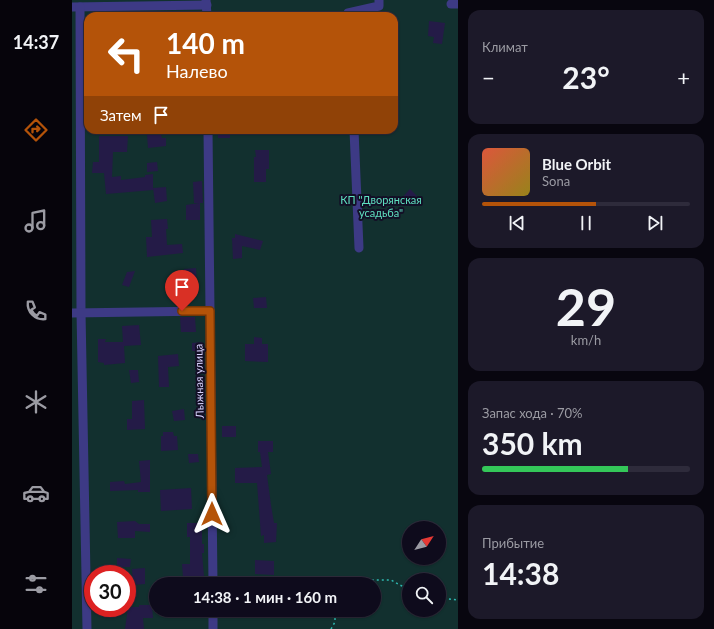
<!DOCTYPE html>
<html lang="ru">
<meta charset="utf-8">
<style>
:root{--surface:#0e0b1c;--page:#1c1929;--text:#f1f3f6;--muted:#9b9ba3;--line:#2e2b3b;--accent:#b45309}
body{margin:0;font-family:Lato,sans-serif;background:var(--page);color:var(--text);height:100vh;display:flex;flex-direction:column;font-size:15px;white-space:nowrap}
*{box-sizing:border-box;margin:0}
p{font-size:13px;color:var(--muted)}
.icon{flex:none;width:22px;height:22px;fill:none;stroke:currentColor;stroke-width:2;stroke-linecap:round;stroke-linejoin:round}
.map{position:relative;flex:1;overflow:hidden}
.drawer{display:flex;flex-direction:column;gap:10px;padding:10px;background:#08060f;width:256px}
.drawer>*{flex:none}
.hud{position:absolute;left:12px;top:12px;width:314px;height:122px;border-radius:12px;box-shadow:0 1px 3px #0004,0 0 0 1px var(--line);background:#b45309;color:#fff;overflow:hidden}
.needle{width:26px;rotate:54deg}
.buttons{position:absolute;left:330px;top:521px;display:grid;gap:8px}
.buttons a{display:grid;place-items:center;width:44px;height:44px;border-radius:50%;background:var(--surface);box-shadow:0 1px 3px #0004,0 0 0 1px var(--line);font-size:20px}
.speed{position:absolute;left:12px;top:565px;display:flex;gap:8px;font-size:20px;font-weight:700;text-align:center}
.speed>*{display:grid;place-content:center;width:52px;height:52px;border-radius:50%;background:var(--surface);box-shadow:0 1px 3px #0004,0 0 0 1px var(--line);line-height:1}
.speed .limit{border:6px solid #d22;background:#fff;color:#111}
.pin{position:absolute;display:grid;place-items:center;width:34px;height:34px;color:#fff;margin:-41px -17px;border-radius:50% 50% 50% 0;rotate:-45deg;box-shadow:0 0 4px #0007}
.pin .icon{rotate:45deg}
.me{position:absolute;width:44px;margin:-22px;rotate:0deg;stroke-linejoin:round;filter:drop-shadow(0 0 3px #0008)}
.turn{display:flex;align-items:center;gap:14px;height:84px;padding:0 16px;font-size:18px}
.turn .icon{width:52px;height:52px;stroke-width:2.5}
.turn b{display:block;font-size:28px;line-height:34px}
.then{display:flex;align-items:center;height:38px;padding:0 16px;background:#0003;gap:8px;font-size:15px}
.big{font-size:30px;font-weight:700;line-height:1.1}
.drawer .tile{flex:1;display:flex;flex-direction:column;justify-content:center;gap:6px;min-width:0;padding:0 14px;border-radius:12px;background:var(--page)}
.drawer .dial{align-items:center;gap:0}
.dial b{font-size:52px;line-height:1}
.song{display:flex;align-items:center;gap:12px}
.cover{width:48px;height:48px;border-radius:6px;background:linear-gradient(135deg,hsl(10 70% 55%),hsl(50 70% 35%))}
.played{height:4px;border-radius:2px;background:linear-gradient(90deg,var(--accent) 55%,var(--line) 55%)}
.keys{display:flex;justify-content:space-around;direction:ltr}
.heat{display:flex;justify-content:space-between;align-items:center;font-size:22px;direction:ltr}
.charge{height:6px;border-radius:3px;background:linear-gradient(90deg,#34c759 70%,var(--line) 0)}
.trip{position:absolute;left:77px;top:577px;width:232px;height:40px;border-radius:20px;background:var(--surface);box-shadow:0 1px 3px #0004,0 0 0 1px var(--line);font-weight:700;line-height:40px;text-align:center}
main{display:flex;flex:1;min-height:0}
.dock{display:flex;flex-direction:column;width:72px;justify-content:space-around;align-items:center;background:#06040b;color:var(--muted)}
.dock .icon{width:28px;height:28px}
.dock .active{color:var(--accent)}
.dock b{font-size:18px;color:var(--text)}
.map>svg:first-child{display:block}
.green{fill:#12302f;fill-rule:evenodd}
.building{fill:#241b47}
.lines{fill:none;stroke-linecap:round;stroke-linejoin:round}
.path{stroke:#2fb8b0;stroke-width:1.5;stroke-dasharray:2 3;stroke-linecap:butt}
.minor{stroke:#3d3a85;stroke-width:9}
.route-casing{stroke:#753606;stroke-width:10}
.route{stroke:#b45309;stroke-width:7}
.labels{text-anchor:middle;stroke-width:4;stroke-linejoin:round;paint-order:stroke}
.park-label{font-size:11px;fill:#5fe0c0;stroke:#130f26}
.street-label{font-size:11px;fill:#d9d4ff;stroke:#130f26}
</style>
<main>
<nav class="dock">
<b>14:37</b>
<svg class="icon active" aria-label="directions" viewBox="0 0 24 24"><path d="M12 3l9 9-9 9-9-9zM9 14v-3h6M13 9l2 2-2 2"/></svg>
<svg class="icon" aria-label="music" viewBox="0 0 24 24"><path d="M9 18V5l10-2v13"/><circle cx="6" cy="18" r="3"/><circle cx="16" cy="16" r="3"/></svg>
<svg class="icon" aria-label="phone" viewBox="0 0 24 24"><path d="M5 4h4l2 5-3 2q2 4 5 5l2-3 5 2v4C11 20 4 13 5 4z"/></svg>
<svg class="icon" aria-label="climate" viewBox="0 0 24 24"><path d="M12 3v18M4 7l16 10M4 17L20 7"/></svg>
<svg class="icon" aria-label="car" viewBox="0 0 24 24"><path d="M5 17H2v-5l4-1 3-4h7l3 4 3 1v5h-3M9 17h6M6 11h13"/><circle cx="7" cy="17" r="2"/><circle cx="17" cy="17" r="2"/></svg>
<svg class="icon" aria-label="filters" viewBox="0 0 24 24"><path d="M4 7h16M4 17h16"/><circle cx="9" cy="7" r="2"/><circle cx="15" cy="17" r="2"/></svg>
</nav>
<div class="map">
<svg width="386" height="629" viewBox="0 0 386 629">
<rect width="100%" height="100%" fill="#130f26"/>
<path class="green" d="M 0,0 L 386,0 L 386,629 L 0,629 ZM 16,16 L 322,16 L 322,130 L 16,130 ZM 337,528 L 367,528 L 367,558 L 337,558 ZM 21,574 L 55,574 L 55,608 L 21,608 ZM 337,580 L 367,580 L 367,610 L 337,610 ZM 84,584 L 302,584 L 302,610 L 84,610 Z"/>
<g class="building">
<path d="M 357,21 L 373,23 L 370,44 L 361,43 L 362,37 L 356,36 Z"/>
<rect x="146" y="130" width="12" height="8"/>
<path d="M 75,135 L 89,135 L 90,138 L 94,138 L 94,146 L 76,148 Z"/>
<path d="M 27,136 L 56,136 L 55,152 L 41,152 L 40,177 L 49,176 L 49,180 L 73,177 L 73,175 L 81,174 L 81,190 L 34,194 L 32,173 L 20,173 L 21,162 L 27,162 Z"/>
<path d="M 183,150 L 197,150 L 197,169 L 194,169 L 194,182 L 182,182 L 182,157 L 184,157 Z"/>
<path d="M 85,162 L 86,171 L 75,172 L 75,163 Z"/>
<path d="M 130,181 L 131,203 L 128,203 L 128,220 L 114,220 L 114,205 L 127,203 L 122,203 L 121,182 Z"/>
<path d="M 94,187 L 95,201 L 83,203 L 81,188 Z"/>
<path d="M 338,189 L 345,196 L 335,206 L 328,200 Z"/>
<path d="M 95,219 L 96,229 L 94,229 L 95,245 L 110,244 L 111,253 L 75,257 L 74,237 L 80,237 L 79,220 Z"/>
<path d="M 163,234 L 191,241 L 188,250 L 170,246 L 170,258 L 161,259 L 160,238 L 163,238 Z"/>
<path d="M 124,268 L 125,286 L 113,287 L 112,269 Z"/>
<path d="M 63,271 L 57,287 L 50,285 L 55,272 Z"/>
<path d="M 194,297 L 195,308 L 182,308 L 181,298 Z"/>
<path d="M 108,317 L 123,317 L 124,332 L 109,332 Z"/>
<path d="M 67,325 L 69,345 L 52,346 L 53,363 L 32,365 L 32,363 L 26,362 L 26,339 L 34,339 L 33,342 L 51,342 L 50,326 Z"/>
<path d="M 182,337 L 190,338 L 190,344 L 196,344 L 196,362 L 173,361 L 173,344 L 182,344 Z"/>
<path d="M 130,342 L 130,351 L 120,351 L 120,343 Z"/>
<path d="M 106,354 L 107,366 L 96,367 L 97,387 L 87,387 L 86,356 Z"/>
<path d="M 57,370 L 66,370 L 67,382 L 59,383 Z"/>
<path d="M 72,400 L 73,429 L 55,430 L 55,419 L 60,419 L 60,401 Z"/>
<path d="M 112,409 L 113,420 L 102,421 L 100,411 Z"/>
<rect x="150" y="426" width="14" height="11"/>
<path d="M 91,432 L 101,432 L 102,436 L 105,436 L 106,450 L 89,451 L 89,436 L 91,436 Z"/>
<path d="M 186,441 L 201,441 L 201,452 L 196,452 L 199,474 L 195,475 L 199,505 L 202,523 L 205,523 L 204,542 L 192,543 L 192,535 L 189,536 L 185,483 L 163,483 L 163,468 L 190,467 L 188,452 L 186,452 Z"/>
<path d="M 116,454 L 126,454 L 127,462 L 117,463 Z"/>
<path d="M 78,460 L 78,492 L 66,492 L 66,490 L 38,491 L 38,482 L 52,481 L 53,484 L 69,482 L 67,461 Z"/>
<path d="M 119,488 L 120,509 L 89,511 L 88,490 Z"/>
<path d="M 63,521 L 67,524 L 78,524 L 78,532 L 63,531 L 63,538 L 46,538 L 45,522 Z"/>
<path d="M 115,523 L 130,523 L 130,544 L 132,544 L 132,553 L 130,553 L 132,576 L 111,577 L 110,564 L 118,564 L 118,537 L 115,537 Z"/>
<path d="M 45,558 L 59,559 L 58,567 L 45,567 Z"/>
<path d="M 183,560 L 202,561 L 202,575 L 183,574 Z"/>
<path d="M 73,568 L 73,584 L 61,585 L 60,569 Z"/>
<path d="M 67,605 L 80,605 L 81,618 L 71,618 L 72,629 L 53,629 L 56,607 L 67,607 Z"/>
</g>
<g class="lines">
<g class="path">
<path d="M 276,584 L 282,580 L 319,580 L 337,590"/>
<path d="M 367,598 L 386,600"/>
<path d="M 259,629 L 263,622 L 263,610"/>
</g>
<g class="minor">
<path d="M 134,0 L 135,16"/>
<path d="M 379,4 L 386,4"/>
<path d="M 0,7 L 135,5"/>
<path d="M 8,7 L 9,312 L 15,629"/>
<path d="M 276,16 L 276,13 L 307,6 L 307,0"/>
<path d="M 136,130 L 141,584"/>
<path d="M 282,130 L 287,248"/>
<path d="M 0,313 L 138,311"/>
<path d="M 141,610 L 141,629"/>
</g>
</g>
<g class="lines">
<g class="route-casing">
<path id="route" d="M 110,311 L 138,311 L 140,514"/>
</g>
<use href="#route" class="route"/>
</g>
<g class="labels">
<g class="park-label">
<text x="309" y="204">КП "Дворянская<tspan x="309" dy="13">усадьба"</tspan></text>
</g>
<g class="street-label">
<text transform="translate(127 381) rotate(-91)" y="4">Лыжная улица</text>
</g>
</g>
</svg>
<div class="buttons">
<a><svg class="needle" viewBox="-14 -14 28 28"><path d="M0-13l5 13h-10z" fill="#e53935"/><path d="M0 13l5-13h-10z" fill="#9b9ba3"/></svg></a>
<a><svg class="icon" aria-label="search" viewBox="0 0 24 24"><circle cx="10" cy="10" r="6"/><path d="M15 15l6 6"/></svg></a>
</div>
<div class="speed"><div class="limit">30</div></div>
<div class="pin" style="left:110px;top:311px;background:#d93025"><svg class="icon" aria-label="arrive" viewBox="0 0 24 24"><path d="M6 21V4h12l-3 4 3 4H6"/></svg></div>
<svg class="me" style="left:140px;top:514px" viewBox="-20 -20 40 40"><path d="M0-17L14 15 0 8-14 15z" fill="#b45309" stroke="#fff" stroke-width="4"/></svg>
<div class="trip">14:38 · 1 мин · 160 m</div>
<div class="hud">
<div class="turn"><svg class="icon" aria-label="left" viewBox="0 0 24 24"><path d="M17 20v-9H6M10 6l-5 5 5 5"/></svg><div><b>140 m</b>Налево</div></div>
<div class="then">Затем<svg class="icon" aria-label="arrive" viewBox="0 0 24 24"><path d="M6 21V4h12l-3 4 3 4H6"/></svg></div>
</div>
</div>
<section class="drawer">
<div class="tile"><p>Климат</p>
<div class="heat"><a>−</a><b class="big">23°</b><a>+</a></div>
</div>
<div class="tile">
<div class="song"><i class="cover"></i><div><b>Blue Orbit</b><p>Sona</p></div></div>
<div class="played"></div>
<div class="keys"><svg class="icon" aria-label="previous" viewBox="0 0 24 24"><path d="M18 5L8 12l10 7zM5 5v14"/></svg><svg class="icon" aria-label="pause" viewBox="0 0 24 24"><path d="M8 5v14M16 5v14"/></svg><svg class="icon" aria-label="next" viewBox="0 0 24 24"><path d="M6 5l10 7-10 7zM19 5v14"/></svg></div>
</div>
<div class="tile dial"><b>29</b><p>km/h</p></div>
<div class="tile"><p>Запас хода · 70%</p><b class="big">350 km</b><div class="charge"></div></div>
<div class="tile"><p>Прибытие</p><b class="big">14:38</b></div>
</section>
</main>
